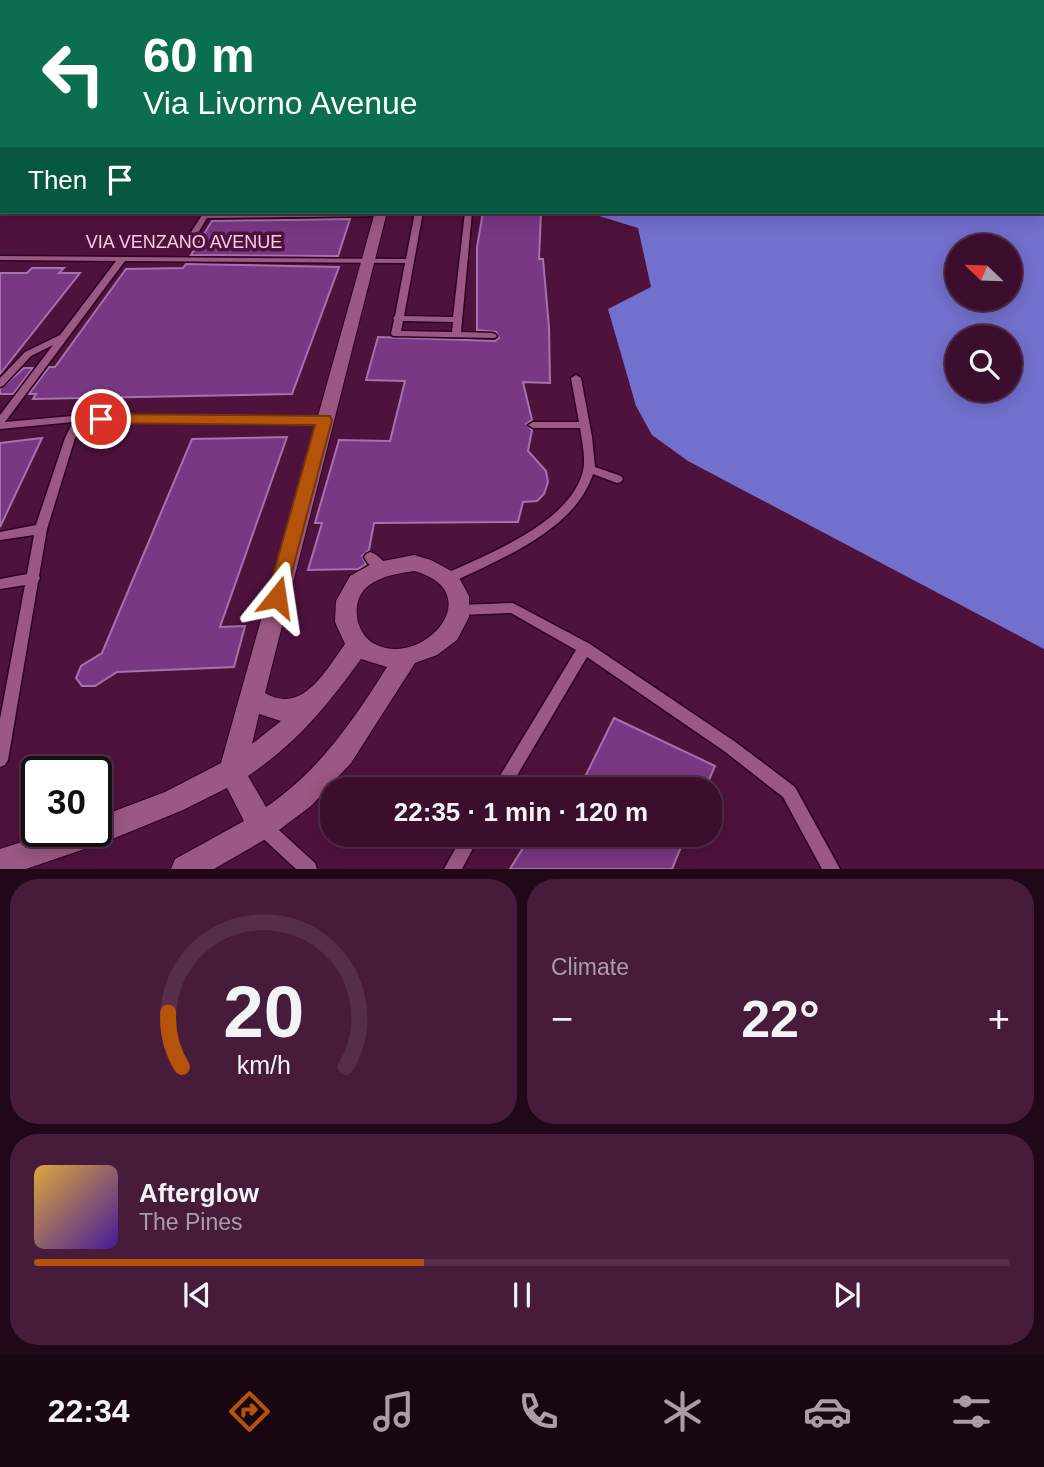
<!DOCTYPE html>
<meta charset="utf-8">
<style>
:root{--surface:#3b0e2e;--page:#461c3a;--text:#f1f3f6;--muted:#ac9caa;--line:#542e4a;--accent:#b45309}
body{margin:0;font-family:Helvetica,sans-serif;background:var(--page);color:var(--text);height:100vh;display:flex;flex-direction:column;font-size:26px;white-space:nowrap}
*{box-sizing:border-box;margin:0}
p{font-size:23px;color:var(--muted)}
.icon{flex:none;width:38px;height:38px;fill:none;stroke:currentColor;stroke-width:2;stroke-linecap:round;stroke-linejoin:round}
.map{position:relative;height:869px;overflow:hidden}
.drawer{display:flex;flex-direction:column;gap:10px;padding:10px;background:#200819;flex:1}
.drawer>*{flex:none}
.hud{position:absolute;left:0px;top:0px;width:1045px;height:214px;box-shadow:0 4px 18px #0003,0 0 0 2px var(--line);background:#0b6e4f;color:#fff;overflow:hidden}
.needle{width:46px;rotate:293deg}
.controls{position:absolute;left:945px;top:234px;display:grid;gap:14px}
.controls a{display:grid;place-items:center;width:77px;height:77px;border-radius:50%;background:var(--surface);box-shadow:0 4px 18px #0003,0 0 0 2px var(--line);font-size:35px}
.speed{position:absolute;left:21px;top:756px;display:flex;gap:14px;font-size:35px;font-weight:700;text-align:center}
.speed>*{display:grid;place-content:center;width:91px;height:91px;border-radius:50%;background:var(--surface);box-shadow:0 4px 18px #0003,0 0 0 2px var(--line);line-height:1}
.speed .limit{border:4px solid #111;border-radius:10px;background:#fff;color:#111}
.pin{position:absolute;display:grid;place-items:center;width:60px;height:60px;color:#fff;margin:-30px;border:4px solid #fff;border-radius:50%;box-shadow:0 2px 7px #0007}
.me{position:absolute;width:77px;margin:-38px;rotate:15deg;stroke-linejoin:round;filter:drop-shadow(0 0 5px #0008)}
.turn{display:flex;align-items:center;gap:24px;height:147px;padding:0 28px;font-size:32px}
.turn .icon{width:91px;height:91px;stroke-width:2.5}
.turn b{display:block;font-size:49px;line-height:60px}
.then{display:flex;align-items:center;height:66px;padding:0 28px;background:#0003;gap:14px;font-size:26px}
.big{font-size:52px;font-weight:800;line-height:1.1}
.drawer .card{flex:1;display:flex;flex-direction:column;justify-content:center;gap:10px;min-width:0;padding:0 24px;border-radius:28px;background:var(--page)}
.drawer .dial{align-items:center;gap:0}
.dial svg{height:182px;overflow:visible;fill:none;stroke:var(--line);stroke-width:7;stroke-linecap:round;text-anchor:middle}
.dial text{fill:var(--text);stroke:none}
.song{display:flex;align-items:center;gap:21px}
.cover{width:84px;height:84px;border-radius:10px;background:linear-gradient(135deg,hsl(40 70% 55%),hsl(260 70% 35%))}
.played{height:7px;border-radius:4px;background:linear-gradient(90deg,var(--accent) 40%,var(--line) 40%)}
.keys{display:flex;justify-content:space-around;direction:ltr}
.heat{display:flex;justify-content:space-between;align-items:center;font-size:38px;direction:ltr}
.drawer .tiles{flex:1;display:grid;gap:10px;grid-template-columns:1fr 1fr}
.card:last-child{grid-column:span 2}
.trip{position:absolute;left:320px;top:777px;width:402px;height:70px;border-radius:28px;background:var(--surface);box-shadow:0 4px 18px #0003,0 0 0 2px var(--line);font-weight:800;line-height:70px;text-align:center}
.tabs{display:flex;height:112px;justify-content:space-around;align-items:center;background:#180612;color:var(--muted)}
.tabs .icon{width:49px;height:49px}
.tabs .current{color:var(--accent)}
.tabs b{font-size:32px;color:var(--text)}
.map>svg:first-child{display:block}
.green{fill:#035237}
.water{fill:#7270cd;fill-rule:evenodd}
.building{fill:#7a3783;stroke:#a672ad;stroke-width:2}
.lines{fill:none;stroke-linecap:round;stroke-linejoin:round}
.lane-casing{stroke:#2e0121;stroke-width:3}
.street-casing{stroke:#2e0121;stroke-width:2}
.secondary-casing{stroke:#2e0121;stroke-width:2}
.lane{fill:#9b5882;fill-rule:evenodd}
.street{fill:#9b5882;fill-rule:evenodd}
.secondary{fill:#9b5882;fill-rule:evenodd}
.route{fill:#b45309;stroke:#753606;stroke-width:2}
.labels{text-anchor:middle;stroke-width:7;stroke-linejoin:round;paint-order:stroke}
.far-street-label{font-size:18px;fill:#f5cee4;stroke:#4f123d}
</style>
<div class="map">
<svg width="1044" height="869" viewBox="0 0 1044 869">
<rect width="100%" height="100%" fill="#4f123d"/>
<path class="green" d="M 0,0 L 271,0 L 2,2 L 0,138 Z"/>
<path class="water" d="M 1043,153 L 1044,154 L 1044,649 L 688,461 L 652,435 L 636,406 L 608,309 L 651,287 L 638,228 L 586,212 L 1043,212 ZM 957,247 L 1010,247 L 1010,299 L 957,299 ZM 957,338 L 1010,338 L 1010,390 L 957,390 Z"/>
<g class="building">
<path d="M 483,212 L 541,212 L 539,259 L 543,259 L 549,327 L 550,383 L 523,382 L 532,420 L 526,424 L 532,430 L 528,451 L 546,471 L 548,482 L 544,494 L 537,501 L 523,502 L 518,522 L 374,523 L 369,550 L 362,556 L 366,564 L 358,569 L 308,570 L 322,523 L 315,523 L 339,440 L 390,441 L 405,381 L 366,380 L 378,337 L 495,341 L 499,338 L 496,332 L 477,330 L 477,247 Z"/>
<path d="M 350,219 L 338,256 L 191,255 L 212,221 Z"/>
<path d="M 186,264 L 339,267 L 292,394 L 33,399 L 36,394 L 29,394 L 49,367 L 55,367 L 126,269 L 183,268 Z"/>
<path d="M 32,268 L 64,268 L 59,273 L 80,273 L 0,374 L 0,273 L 27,273 Z"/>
<path d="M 24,368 L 33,368 L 13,394 L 0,394 L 0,389 Z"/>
<path d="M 287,437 L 220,627 L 245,626 L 234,667 L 117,672 L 95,686 L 82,686 L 76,678 L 81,666 L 102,653 L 192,439 Z"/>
<path d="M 42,438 L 0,527 L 0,443 Z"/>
<path d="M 614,718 L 715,766 L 705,789 L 579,789 Z"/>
<path d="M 531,835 L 686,835 L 672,869 L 510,869 Z"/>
</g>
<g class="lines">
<g class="lane-casing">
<g id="lane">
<path d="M 89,0 L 96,2 L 91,2 Z"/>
<path d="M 118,0 L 124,0 L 115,2 Z"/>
<path d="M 512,0 L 516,0 L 515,2 L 511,2 Z"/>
<path d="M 204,212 L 210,212 L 210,214 L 380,212 L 384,214 L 380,216 L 207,218 L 194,240 L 188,240 L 187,238 Z"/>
<path d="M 415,212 L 423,212 L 404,316 L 453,317 L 465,212 L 472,212 L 461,332 L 492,333 L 495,334 L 497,336 L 495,338 L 393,336 L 391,334 L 394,320 L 393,318 L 395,316 L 405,263 L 125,261 L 5,422 L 72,416 L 324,417 L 329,420 L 324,423 L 83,422 L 75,438 L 47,529 L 39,576 L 40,578 L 38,582 L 8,760 L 5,765 L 0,767 L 0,719 L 25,585 L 0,589 L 0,579 L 27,574 L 34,535 L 0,540 L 0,532 L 36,525 L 65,438 L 73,422 L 0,429 L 0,415 L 53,345 L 31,356 L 3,386 L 0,387 L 0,378 L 25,352 L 60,335 L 116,261 L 0,260 L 0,256 L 406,259 ZM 403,321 L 453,322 L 452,332 L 401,331 Z"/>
<path d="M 576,375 L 581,378 L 592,437 L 595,467 L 621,476 L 623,479 L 621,482 L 617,483 L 593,474 C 575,530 502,558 453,582 L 449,583 L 445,582 L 443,578 L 445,574 C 488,554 570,523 583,471 C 586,458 582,442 580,428 L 533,428 L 528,425 L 533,422 L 579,422 L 571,378 Z"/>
<path d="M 370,552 C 377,554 385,562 388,568 L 386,571 C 377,574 368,565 364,557 L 366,554 Z"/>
<path d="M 513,603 L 590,644 L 734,741 L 795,787 L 840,869 L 822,869 L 783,797 L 724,751 L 587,657 L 509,789 L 492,789 L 576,650 L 511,613 L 460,615 L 455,614 L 453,610 L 455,606 L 460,605 Z"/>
<path d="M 263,819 L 269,821 L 315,863 L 317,869 L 296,869 L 257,833 L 255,827 L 257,821 Z"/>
<path d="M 463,835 L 480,835 L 462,869 L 444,869 Z"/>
</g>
</g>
<g class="street-casing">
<g id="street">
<rect x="1043" y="92" width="1" height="6"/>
<path d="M 375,212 L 387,212 L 265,693 C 303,715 325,671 345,644 L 335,622 L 336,601 L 350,576 L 373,563 L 414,555 L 431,560 L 457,574 L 469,596 L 469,617 L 457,640 L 437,655 L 415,663 L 351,763 L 311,806 L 271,836 L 214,869 L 171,869 L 175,859 L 244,821 L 227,788 L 183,810 L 105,842 L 26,869 L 0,869 L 0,849 L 56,831 L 96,831 L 96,818 L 165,792 L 221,763 ZM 414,571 C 490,592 424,667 377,645 C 355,636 349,601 368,586 C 383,575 397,574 414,571 ZM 361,659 L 387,667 C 353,721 319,771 266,807 L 248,776 C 299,741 325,708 361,659 ZM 259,714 L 281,721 L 252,744 Z"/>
</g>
</g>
<g class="secondary-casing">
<g id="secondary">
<path d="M 0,152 L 2,152 L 0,159 Z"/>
<path d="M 0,195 L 2,195 L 0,203 Z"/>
</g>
</g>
<use href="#lane" class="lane"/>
<use href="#street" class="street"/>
<use href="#secondary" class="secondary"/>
</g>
<path class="route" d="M 101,414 L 330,416 L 332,420 L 284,602 L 270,602 L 267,597 L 315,425 L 95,423 L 93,419 Z"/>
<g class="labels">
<g class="far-street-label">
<text x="184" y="248">VIA VENZANO AVENUE</text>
</g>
</g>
</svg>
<div class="controls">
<a><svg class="needle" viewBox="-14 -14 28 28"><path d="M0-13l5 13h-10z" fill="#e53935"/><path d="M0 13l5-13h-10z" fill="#ac9caa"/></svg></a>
<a><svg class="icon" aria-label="search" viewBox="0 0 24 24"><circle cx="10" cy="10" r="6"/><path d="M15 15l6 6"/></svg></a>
</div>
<div class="speed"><div class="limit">30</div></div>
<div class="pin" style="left:101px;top:419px;background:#d93025"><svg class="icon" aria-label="arrive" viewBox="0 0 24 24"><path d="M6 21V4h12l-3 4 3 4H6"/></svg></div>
<svg class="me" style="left:277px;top:597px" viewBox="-20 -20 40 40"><path d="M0-17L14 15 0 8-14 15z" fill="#b45309" stroke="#fff" stroke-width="4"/></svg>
<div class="trip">22:35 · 1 min · 120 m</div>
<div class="hud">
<div class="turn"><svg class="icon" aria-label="left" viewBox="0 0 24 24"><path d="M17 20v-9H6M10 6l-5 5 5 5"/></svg><div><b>60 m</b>Via Livorno Avenue</div></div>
<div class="then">Then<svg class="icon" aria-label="arrive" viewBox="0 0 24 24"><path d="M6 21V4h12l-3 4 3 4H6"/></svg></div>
</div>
</div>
<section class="drawer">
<div class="tiles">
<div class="card dial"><svg viewBox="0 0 100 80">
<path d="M14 69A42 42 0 1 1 86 69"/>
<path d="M14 69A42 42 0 0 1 8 45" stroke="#b45309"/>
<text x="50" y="56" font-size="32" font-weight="700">20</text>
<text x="50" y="72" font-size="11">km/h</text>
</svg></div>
<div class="card"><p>Climate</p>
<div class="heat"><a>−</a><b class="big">22°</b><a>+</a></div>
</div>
<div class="card">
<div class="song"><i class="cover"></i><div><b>Afterglow</b><p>The Pines</p></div></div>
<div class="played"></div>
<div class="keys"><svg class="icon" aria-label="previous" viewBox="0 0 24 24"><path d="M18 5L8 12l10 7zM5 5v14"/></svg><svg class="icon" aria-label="pause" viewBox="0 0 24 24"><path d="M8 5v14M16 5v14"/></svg><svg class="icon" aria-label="next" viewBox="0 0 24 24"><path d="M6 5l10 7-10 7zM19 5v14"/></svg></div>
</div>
</div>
</section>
<nav class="tabs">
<b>22:34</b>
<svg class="icon current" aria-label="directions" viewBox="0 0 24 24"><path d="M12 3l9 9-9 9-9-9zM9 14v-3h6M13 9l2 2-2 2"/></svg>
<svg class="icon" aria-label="music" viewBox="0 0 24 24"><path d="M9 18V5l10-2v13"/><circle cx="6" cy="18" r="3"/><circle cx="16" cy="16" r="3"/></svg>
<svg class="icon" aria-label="phone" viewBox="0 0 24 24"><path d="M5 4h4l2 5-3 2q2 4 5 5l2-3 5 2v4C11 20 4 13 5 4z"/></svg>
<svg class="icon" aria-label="climate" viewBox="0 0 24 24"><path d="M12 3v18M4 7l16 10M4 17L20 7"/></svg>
<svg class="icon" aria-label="car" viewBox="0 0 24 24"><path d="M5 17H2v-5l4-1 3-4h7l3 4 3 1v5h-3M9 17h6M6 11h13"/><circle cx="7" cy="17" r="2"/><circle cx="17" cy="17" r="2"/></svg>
<svg class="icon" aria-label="filters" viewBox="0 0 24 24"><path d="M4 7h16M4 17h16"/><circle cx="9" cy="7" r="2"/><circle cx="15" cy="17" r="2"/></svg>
</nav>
